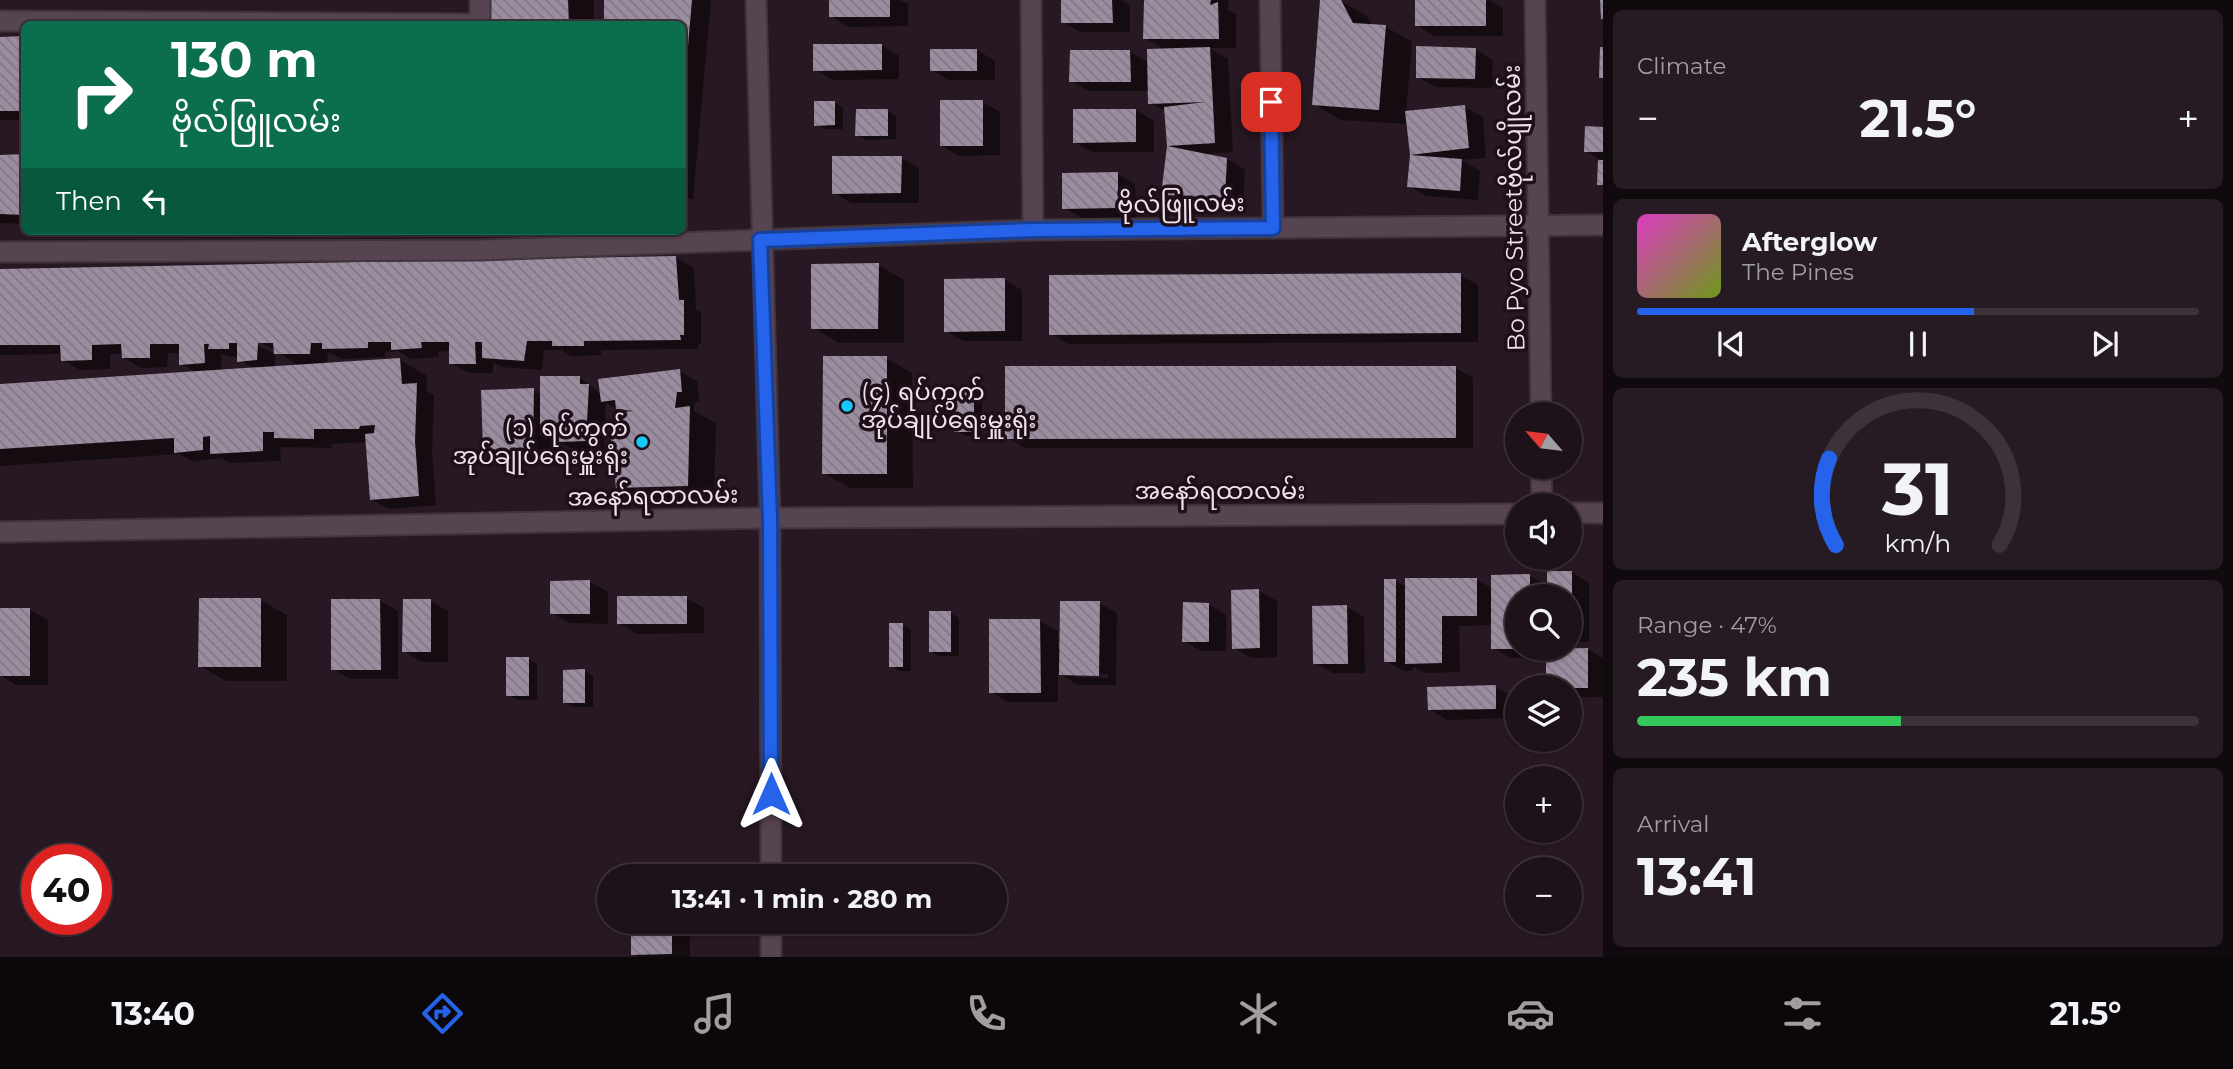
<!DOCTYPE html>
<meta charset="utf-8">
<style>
:root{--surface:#1e121a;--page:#261b23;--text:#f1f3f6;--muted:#a19ea2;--line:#3c3239;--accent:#2563eb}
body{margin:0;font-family:Montserrat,"Noto Sans Myanmar",sans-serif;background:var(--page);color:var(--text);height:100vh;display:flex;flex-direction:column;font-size:26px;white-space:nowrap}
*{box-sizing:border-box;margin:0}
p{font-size:23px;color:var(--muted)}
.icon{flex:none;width:38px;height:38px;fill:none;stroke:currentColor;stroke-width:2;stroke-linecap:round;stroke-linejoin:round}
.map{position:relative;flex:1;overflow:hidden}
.sheet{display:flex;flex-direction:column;gap:10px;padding:10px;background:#100a0e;width:630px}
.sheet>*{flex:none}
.top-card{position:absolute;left:21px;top:21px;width:665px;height:214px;border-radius:10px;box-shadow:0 2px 5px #0004,0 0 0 2px var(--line);background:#0b6e4f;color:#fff;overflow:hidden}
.needle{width:46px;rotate:298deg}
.buttons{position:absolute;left:1505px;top:402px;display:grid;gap:14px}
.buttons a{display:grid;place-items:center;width:77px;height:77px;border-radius:50%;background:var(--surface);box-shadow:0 2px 5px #0004,0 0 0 2px var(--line);font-size:35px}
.speed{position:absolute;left:21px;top:844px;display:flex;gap:14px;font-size:35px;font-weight:700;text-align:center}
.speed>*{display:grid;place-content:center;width:91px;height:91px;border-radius:50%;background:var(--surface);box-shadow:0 2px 5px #0004,0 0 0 2px var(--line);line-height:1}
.speed .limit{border:10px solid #d22;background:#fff;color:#111}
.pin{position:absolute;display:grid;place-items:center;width:60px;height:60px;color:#fff;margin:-30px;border-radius:14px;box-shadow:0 4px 10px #0006}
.me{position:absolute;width:77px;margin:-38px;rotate:0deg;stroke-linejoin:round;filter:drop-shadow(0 0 5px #0008)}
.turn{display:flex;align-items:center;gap:24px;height:147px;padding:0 35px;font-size:32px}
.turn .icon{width:91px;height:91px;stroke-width:2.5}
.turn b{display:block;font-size:49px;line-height:60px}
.then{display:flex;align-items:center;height:66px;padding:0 35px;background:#0003;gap:14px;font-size:26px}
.big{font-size:52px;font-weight:700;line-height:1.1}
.sheet .card{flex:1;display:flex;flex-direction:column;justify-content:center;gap:10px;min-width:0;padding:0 24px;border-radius:10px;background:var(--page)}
.sheet .dial{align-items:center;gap:0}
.dial svg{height:182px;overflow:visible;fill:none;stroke:var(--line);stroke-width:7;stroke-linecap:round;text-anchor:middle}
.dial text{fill:var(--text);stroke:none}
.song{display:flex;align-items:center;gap:21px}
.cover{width:84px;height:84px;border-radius:10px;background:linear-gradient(135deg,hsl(310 70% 55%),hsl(80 70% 35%))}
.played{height:7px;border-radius:4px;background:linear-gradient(90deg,var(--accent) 60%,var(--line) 60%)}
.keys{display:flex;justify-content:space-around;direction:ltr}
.heat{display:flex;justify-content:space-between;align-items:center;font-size:38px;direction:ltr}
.charge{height:10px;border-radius:5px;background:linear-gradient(90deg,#34c759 47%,var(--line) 0)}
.trip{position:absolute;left:597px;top:864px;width:410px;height:70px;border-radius:35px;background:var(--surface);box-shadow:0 2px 5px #0004,0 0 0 2px var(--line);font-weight:700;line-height:70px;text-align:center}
.tabs{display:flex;height:112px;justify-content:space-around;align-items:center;background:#0c070a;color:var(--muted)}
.tabs .icon{width:49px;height:49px}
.tabs .active{color:var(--accent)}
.tabs b{font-size:32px;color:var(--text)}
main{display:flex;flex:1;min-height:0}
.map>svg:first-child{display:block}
.shadow{fill:#0007;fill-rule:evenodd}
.building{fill:url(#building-back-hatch)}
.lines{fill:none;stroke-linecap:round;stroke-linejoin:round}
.minor-casing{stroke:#41353d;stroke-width:23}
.tertiary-casing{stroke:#41353d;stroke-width:23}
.secondary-casing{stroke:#41353d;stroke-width:23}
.minor{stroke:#574451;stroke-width:19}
.tertiary{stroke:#574451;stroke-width:19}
.secondary{stroke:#574451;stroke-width:19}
.route-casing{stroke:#184099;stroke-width:18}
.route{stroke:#2563eb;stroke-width:12}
.poi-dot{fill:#15cafb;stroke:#1e0f1a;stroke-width:2.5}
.labels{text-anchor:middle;stroke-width:7;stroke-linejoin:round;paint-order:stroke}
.street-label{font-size:24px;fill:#efe3eb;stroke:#1e0f1a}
.poi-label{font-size:24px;fill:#efe3eb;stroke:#1e0f1a;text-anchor:start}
</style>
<main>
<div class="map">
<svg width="1603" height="957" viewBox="0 0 1603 957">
<defs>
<pattern id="building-back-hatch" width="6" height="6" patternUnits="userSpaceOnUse" patternTransform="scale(1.75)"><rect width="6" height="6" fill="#9a8da0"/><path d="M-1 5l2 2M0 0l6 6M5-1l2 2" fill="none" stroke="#817785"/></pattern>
</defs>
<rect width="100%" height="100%" fill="#281823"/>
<g class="shadow">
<rect x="491" y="0" width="103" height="24"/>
<path d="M 607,0 L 711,0 L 693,199 L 682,198 L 682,24 L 606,24 Z"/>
<path d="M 831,0 L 900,0 L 908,4 L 908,26 L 848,27 L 831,16 Z"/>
<path d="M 1063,0 L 1121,0 L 1130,5 L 1130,32 L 1080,32 L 1063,22 Z"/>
<path d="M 1147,0 L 1229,0 L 1228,10 L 1236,14 L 1236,48 L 1208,48 L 1228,59 L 1233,152 L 1206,154 L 1227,159 L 1245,170 L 1243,207 L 1180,205 L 1163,194 L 1169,147 L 1167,112 L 1150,103 L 1150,91 L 1089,91 L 1071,81 L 1130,52 L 1149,63 L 1165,50 L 1145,38 Z"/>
<path d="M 1322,0 L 1340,1 L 1367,16 L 1372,26 L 1386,27 L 1412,42 L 1406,113 L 1465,107 L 1483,117 L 1486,158 L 1462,160 L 1480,171 L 1478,200 L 1426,196 L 1409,186 L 1411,155 L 1408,124 L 1340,120 L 1314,104 Z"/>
<path d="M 1417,0 L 1489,0 L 1503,8 L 1503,36 L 1434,36 L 1417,25 Z"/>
<path d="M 24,38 L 24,120 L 0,120 L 0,39 Z"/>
<path d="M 881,45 L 899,56 L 899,79 L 833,80 L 815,70 Z"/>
<path d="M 1475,49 L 1493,60 L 1492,88 L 1435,87 L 1417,77 Z"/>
<path d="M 977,50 L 995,61 L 995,80 L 949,80 L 932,70 Z"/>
<path d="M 982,102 L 1000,112 L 1000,155 L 959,156 L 941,145 Z"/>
<path d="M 816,103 L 835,103 L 843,108 L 843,129 L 824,129 L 816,124 Z"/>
<path d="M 1136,110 L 1154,121 L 1154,152 L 1092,152 L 1074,142 Z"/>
<path d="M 857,111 L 888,111 L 896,116 L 896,139 L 866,140 L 857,135 Z"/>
<path d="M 1603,128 L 1603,161 L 1586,151 Z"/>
<path d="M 0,156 L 24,156 L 24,224 L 0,223 Z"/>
<path d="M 901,158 L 919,168 L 919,203 L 851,203 L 834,193 Z"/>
<path d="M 1118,174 L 1135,184 L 1136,217 L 1082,218 L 1064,208 Z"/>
<path d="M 501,231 L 599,231 L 599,241 L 522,243 Z"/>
<path d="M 676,258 L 694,268 L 696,309 L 701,312 L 701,344 L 698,344 L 698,349 L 601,350 L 601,355 L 571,356 L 562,350 L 544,350 L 542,370 L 501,367 L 493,362 L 493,373 L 469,373 L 451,363 L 451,351 L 438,352 L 439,357 L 411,359 L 398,351 L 385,352 L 385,357 L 342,359 L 328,352 L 327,365 L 400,360 L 426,375 L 427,391 L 434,395 L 432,452 L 436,505 L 389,509 L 371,499 L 367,442 L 331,444 L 332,448 L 280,447 L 281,461 L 230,463 L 220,458 L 193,462 L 179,454 L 0,466 L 0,386 L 197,373 L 181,364 L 181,353 L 168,353 L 167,367 L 141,368 L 123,357 L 123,354 L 110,354 L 110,369 L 80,370 L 63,360 L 62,354 L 0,355 L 0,271 ZM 251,337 L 276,351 L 299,366 L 275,368 L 275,355 L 249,340 ZM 221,354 L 238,358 L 254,369 L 222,371 Z"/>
<path d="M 878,265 L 904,280 L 904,343 L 839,343 L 813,328 Z"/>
<path d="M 1460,275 L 1478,285 L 1478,342 L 1068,344 L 1051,334 Z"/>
<path d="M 1005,280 L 1022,290 L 1022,341 L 963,341 L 946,331 Z"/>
<path d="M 886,358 L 912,373 L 913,488 L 850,488 L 824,473 Z"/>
<path d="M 1456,368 L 1473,378 L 1473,448 L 1025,448 L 1007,438 Z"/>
<path d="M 679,371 L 697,381 L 699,401 L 695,402 L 694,411 L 716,423 L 714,501 L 644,502 L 618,487 L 611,423 L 625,413 L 606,403 L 604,450 L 577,451 L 551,439 L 551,457 L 514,461 L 502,459 L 484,448 L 533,390 L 541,395 L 580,378 L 601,394 Z"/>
<path d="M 974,389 L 982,394 L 982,436 L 965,436 L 956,431 Z"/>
<path d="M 1572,572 L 1589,583 L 1589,642 L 1570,642 L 1570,597 L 1517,597 L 1517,649 L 1587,649 L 1603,658 L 1603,697 L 1570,697 L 1570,688 L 1548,658 L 1511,658 L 1493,648 L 1493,625 L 1459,626 L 1460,672 L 1425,673 L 1413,667 L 1413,671 L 1404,671 L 1386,661 L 1396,581 L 1407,587 L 1476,579 L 1493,589 L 1530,576 L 1549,587 Z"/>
<path d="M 590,582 L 608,592 L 608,624 L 569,623 L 552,613 Z"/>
<path d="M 1259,591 L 1277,601 L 1277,657 L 1251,658 L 1234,648 Z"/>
<path d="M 687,598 L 704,608 L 704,633 L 637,634 L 619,623 Z"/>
<path d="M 260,600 L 287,615 L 287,681 L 226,681 L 200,666 Z"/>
<path d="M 380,601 L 398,611 L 398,679 L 350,679 L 333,669 Z"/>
<path d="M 430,601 L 448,611 L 448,662 L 422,662 L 404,651 Z"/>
<path d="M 1099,603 L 1117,613 L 1116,685 L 1078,685 L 1058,673 L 1058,702 L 1008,702 L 991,692 L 1040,621 L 1058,631 L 1058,649 L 1061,649 ZM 1076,674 L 1108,674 L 1108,678 L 1076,677 Z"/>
<path d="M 1208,604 L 1226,615 L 1226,651 L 1202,651 L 1184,641 Z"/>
<path d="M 1347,607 L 1364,617 L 1365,673 L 1333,673 L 1315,663 Z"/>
<path d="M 0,610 L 30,610 L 48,620 L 48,685 L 16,685 L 0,675 Z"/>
<path d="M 950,613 L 959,618 L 959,656 L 939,656 L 930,651 Z"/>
<path d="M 902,625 L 911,629 L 911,671 L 899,671 L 891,666 Z"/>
<path d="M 529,659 L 537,664 L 537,700 L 517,700 L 508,695 Z"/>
<path d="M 585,671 L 593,676 L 593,707 L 573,707 L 564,702 Z"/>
<path d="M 1496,687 L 1513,697 L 1514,718 L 1447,720 L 1429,709 Z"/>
<path d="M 633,922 L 673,922 L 690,932 L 690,957 L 639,957 L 633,954 Z"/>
</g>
<g class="building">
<path d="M 489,0 L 568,0 L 569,24 L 489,24 Z"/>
<path d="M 604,0 L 692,0 L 684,92 L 682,24 L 604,24 Z"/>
<rect x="829" y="0" width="61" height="17"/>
<path d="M 1061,0 L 1112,0 L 1113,23 L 1061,23 Z"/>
<path d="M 1211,0 L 1210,5 L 1218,2 L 1219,39 L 1143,39 L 1144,0 Z"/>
<path d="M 1320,0 L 1341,0 L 1353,23 L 1386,25 L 1379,110 L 1312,105 Z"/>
<rect x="1415" y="0" width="71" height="26"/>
<path d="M 1600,0 L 1603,0 L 1603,19 L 1601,19 Z"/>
<path d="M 24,36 L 24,111 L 0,111 L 0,37 Z"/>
<path d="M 813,44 L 882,44 L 882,70 L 813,71 Z"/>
<path d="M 1416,46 L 1476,48 L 1475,79 L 1416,78 Z"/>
<path d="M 1210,47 L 1215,143 L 1167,146 L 1164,107 L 1205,102 L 1148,104 L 1147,49 Z"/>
<path d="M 1600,47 L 1603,47 L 1603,78 L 1599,78 Z"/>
<rect x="930" y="49" width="47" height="22"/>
<path d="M 1070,50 L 1130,50 L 1131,82 L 1069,82 Z"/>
<rect x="940" y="100" width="43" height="46"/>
<path d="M 814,101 L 835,101 L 835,125 L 814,126 Z"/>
<path d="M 1465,105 L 1469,148 L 1410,155 L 1462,159 L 1460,191 L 1407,187 L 1410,155 L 1405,111 Z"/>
<path d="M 856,109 L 888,109 L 888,136 L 855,136 Z"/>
<path d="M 1073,109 L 1136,109 L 1136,142 L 1073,143 Z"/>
<path d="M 1585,126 L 1603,127 L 1603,152 L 1584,152 Z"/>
<path d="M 1167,146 L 1227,158 L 1225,198 L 1161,195 Z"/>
<path d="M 24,154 L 24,215 L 0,214 L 0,155 Z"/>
<path d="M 832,156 L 902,156 L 901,193 L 832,194 Z"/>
<path d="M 1598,160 L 1603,160 L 1603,185 L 1597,185 Z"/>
<path d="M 1118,172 L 1118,208 L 1062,209 L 1062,173 Z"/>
<path d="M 676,256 L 679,300 L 684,300 L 684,335 L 680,335 L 681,340 L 584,341 L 584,346 L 552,346 L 552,341 L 527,341 L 524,361 L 482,358 L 482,342 L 475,342 L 476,364 L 449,364 L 449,342 L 421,342 L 422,348 L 391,350 L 391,342 L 368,342 L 368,348 L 322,349 L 322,343 L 311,343 L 310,354 L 274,354 L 273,343 L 258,343 L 257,360 L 237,362 L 237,343 L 229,343 L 229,349 L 208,349 L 209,344 L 204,344 L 205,363 L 179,365 L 179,344 L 150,344 L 150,358 L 122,358 L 121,344 L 92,345 L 92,360 L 61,361 L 60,345 L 0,345 L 0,269 Z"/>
<path d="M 879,263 L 878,329 L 811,329 L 811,264 Z"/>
<path d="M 1461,273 L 1461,333 L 1049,335 L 1049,275 Z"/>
<path d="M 1005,278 L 1005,331 L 944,332 L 944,279 Z"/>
<path d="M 823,356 L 887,356 L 887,474 L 822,474 Z"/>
<path d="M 400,358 L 402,384 L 417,383 L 415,441 L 419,496 L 370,500 L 365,434 L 374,433 L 375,425 L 360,426 L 359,429 L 314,429 L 314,439 L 274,438 L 274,432 L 263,432 L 263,451 L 210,454 L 210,436 L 203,437 L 203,450 L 174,453 L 174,438 L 0,449 L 0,384 Z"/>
<path d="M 1005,366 L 1456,366 L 1456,438 L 1005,439 Z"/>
<path d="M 680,369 L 682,392 L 677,392 L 675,408 L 690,406 L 688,486 L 616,488 L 609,421 L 614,421 L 613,413 L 633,411 L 616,409 L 615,400 L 601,402 L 598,379 Z"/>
<path d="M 540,376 L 580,376 L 580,384 L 589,384 L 586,441 L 558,442 L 558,435 L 540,435 Z"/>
<path d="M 534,388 L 533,447 L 495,452 L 495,449 L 483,450 L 481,390 Z"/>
<path d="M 955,388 L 974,388 L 974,432 L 954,432 Z"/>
<rect x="1547" y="571" width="25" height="26"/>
<path d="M 1530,574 L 1530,597 L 1517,597 L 1517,649 L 1491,649 L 1491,575 Z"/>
<path d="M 1405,578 L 1477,578 L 1477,616 L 1442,616 L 1442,663 L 1405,664 Z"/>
<rect x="1384" y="579" width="12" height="83"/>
<path d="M 590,580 L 590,614 L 550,614 L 550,581 Z"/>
<path d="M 1259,589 L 1260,648 L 1232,649 L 1231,590 Z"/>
<rect x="617" y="596" width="70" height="28"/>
<path d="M 199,598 L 261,598 L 261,667 L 198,667 Z"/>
<path d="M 331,599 L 380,599 L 381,670 L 331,670 Z"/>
<path d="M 403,599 L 431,599 L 431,652 L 402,652 Z"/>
<path d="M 1060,601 L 1100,601 L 1099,676 L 1059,675 Z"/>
<path d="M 1183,602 L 1209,603 L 1209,642 L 1182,642 Z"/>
<path d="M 1347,605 L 1348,664 L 1313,664 L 1312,606 Z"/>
<rect x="0" y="608" width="30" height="68"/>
<rect x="929" y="611" width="22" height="41"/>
<path d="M 989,619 L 1040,619 L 1041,693 L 989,693 Z"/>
<rect x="889" y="623" width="14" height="44"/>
<path d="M 1588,648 L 1588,688 L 1546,688 L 1546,649 Z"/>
<rect x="506" y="657" width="23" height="39"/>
<path d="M 585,669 L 585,703 L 563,703 L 563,670 Z"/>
<path d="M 1496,685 L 1496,709 L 1428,710 L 1427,687 Z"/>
<path d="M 631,922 L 672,922 L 672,954 L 631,955 Z"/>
</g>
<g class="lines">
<g class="minor-casing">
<g id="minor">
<path d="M 480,0 L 480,24"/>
<path d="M 1031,0 L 1033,230"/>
<path d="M 1270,0 L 1273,228"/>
<path d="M 1535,0 L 1541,415"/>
<path d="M 0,21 L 480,24"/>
<path d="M 0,252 L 481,250 L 1033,230 L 1603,225"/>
<path d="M 1541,467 L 1542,506"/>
</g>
</g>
<g class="tertiary-casing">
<g id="tertiary">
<path d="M 756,0 L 770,518 L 771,877"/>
<path d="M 771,922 L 771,957"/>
</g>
</g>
<g class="secondary-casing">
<g id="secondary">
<path d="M 1570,513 L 1603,513"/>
<path d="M 0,532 L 770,518 L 1517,514"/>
</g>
</g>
<use href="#minor" class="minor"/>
<use href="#tertiary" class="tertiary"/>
<use href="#secondary" class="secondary"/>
</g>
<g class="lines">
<g class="route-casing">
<path id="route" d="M 771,794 L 770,518 L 760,240 L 1033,230 L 1273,228 L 1271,102"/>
</g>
<use href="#route" class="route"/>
</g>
<g class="poi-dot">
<circle cx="847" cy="406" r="7"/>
<circle cx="642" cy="442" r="7"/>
</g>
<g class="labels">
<g class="street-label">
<text transform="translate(1181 204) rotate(-1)" y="8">ဗိုလ်ဖြူလမ်း</text>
<text transform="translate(1514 208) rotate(-91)" y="8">Bo Pyo Streetဗိုလ်ပျိုလမ်း</text>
<text x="1220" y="499">အနော်ရထာလမ်း</text>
<text transform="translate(653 496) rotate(-1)" y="8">အနော်ရထာလမ်း</text>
</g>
<g class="poi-label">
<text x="861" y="400">(၄) ရပ်ကွက်<tspan x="861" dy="28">အုပ်ချုပ်ရေးမှူးရုံး</tspan></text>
<text x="628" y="436" text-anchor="end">(၁) ရပ်ကွက်<tspan x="628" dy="28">အုပ်ချုပ်ရေးမှူးရုံး</tspan></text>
</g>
</g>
</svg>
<div class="buttons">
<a><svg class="needle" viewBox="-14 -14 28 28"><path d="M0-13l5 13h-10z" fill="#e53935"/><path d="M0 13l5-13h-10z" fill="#a19ea2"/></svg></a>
<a><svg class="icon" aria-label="sound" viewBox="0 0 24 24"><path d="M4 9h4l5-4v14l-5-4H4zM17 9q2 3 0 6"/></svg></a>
<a><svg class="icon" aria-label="search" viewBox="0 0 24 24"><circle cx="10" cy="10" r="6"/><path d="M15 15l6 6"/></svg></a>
<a><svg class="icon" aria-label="layers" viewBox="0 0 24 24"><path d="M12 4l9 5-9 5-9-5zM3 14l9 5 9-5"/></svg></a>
<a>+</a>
<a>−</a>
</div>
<div class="speed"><div class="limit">40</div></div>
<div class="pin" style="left:1271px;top:102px;background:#d93025"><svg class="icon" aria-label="arrive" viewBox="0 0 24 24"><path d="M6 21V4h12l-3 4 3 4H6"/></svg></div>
<svg class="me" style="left:771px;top:794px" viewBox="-20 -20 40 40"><path d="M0-17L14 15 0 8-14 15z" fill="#2563eb" stroke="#fff" stroke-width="4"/></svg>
<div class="trip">13:41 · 1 min · 280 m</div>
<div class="top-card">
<div class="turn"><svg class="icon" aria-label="right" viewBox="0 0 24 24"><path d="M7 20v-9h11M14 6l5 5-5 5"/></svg><div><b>130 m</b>ဗိုလ်ဖြူလမ်း</div></div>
<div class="then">Then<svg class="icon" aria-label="left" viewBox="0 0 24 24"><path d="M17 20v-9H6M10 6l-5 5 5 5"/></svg></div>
</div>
</div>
<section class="sheet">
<div class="card"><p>Climate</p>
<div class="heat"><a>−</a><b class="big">21.5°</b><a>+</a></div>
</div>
<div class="card">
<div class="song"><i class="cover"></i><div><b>Afterglow</b><p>The Pines</p></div></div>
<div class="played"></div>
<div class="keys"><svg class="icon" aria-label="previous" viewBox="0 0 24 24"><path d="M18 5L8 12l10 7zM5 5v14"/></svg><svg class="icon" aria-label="pause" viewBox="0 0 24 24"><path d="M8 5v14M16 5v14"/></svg><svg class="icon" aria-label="next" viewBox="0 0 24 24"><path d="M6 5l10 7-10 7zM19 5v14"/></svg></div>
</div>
<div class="card dial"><svg viewBox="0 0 100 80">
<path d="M14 69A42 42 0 1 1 86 69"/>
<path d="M14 69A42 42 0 0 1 11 31" stroke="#2563eb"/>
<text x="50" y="56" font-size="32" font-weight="700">31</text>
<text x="50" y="72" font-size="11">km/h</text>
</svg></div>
<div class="card"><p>Range · 47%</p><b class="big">235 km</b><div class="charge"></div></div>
<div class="card"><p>Arrival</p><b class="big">13:41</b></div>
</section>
</main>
<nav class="tabs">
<b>13:40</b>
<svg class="icon active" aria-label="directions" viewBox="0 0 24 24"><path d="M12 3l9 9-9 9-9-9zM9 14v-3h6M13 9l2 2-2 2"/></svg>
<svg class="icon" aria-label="music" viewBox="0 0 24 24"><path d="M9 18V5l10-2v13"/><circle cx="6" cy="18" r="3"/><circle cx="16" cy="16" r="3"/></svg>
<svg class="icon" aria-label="phone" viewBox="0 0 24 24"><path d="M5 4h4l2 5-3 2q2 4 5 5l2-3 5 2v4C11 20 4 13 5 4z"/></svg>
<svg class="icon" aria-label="climate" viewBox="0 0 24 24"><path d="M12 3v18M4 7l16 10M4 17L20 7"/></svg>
<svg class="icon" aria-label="car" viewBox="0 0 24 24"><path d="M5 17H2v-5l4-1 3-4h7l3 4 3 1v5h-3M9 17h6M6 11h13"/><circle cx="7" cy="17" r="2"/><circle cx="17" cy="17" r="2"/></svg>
<svg class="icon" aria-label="filters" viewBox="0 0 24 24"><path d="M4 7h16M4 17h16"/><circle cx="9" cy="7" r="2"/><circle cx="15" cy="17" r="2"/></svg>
<b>21.5°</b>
</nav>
